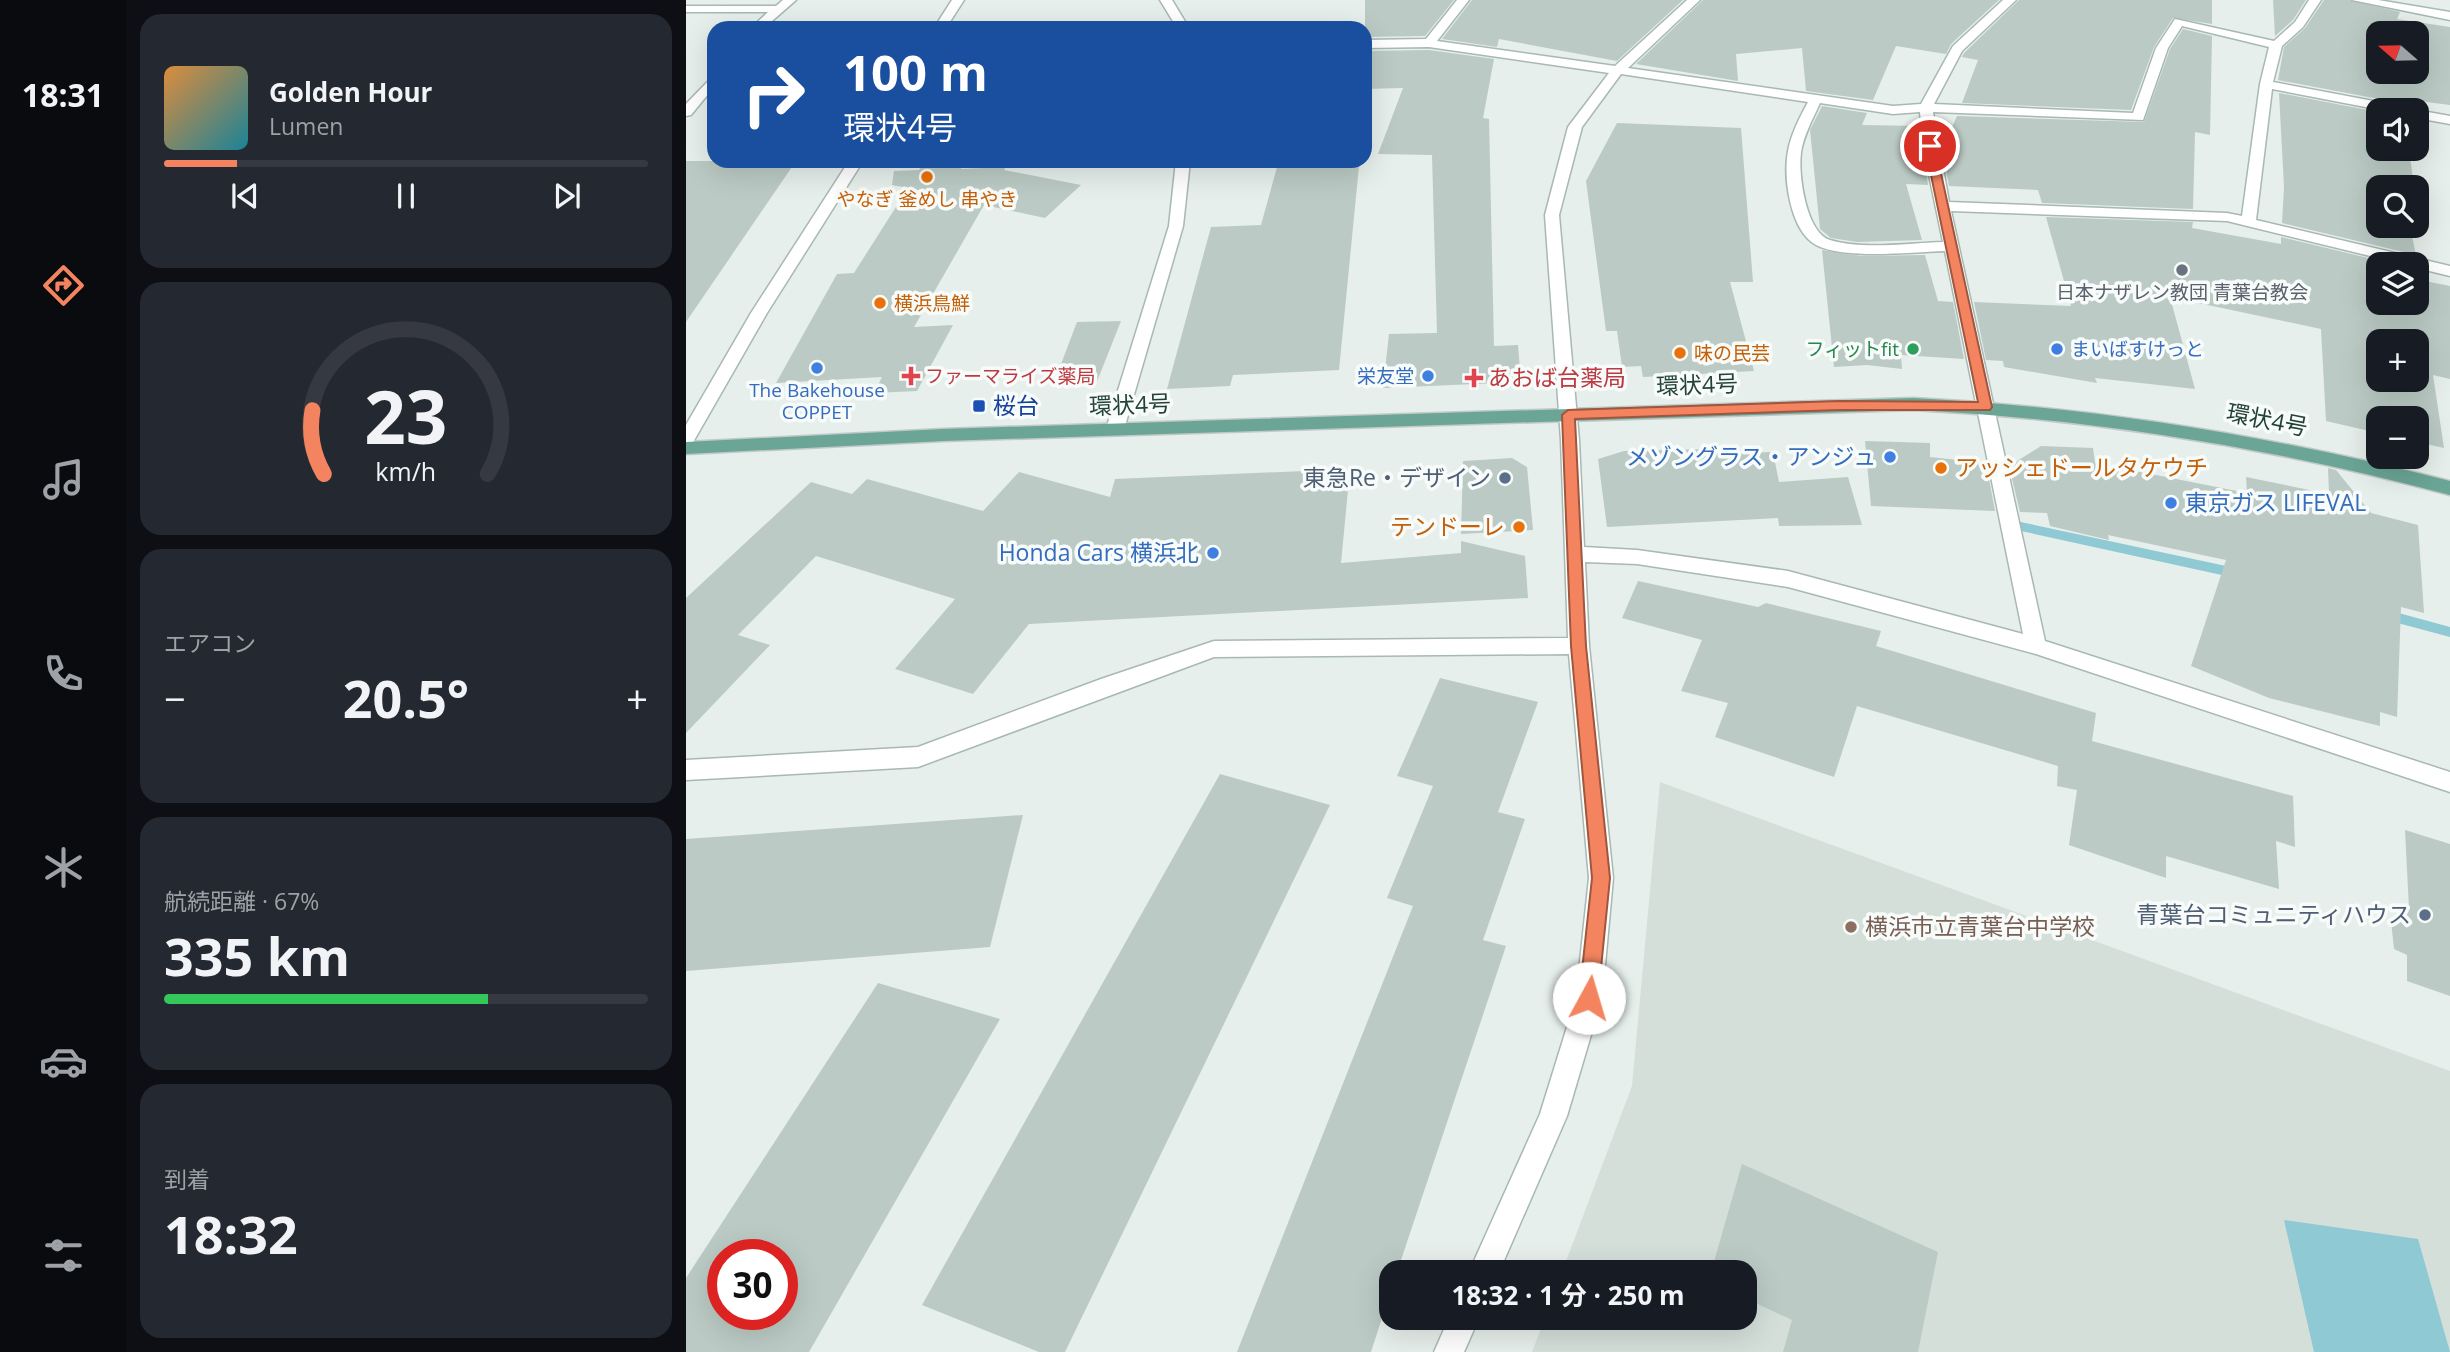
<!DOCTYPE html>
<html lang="ja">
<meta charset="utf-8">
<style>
:root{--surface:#171b24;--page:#242831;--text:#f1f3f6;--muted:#9ea1a6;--line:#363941;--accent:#f4845f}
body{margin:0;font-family:"Open Sans","Noto Sans JP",sans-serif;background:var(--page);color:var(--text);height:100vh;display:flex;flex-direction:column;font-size:26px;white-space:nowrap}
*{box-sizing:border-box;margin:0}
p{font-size:23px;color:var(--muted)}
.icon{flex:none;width:38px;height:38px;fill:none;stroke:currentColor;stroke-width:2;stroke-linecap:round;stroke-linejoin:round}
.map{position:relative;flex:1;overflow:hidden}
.drawer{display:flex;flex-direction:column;gap:14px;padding:14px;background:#0d0f14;width:560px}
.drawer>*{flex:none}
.top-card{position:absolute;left:21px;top:21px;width:665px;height:147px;border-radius:21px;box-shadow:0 7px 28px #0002;background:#1a4fa0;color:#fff;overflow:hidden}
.needle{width:46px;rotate:290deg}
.buttons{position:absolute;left:1680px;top:21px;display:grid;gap:14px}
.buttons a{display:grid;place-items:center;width:63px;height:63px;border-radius:14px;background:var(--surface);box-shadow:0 7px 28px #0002;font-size:35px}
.speed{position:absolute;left:21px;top:1239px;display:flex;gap:14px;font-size:35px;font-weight:700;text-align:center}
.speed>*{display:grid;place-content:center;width:91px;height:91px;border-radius:50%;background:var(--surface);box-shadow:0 7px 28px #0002;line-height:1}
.speed .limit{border:10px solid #d22;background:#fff;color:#111}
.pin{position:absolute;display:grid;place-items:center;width:60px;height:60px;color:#fff;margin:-30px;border:4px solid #fff;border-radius:50%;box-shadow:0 2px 7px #0007}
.me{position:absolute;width:77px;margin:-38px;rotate:6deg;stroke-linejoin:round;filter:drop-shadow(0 0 5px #0008)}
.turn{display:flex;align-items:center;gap:24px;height:147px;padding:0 21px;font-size:32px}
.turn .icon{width:91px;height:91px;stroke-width:2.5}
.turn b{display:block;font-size:49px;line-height:60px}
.big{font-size:52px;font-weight:700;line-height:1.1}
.drawer .tile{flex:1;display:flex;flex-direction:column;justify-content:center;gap:10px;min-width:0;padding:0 24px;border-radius:21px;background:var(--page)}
.drawer .dial{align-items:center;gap:0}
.dial svg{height:182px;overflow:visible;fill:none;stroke:var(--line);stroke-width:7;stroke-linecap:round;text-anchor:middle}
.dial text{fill:var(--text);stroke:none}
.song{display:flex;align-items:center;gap:21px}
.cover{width:84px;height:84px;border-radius:10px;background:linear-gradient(135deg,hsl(30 70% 55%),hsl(190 70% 35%))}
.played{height:7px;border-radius:4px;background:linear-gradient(90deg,var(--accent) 15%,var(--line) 15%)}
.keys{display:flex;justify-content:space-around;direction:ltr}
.heat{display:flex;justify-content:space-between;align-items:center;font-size:38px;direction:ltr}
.charge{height:10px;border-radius:5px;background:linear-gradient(90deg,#34c759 67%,var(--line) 0)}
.trip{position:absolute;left:693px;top:1260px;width:378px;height:70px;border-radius:21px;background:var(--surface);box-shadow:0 7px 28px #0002;font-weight:700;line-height:70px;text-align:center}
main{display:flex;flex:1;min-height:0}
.tab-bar{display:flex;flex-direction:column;width:126px;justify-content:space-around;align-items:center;background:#090b0e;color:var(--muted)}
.tab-bar .icon{width:49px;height:49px}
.tab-bar .current{color:var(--accent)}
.tab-bar b{font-size:32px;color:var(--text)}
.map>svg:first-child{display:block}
.built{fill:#d4dfda}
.water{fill:#8ec9d4}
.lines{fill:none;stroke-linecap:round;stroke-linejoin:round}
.stream{fill:#8ec9d4;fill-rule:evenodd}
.building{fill:#bbcac4;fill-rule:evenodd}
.minor-casing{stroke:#a8b8b2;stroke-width:3}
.major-casing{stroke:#c2cac8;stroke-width:3}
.minor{fill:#fff;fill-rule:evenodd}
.major{fill:#6aa596;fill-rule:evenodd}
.route{fill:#f4845f;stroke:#9f563e;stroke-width:2}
.food-dot{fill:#e8710a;stroke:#f7fbf9;stroke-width:2.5}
.worship-dot{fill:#6b7280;stroke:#f7fbf9;stroke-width:2.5}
.leisure-dot{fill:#2e9e5b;stroke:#f7fbf9;stroke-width:2.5}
.shop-dot{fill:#3f7fe0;stroke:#f7fbf9;stroke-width:2.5}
.health-dot{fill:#e0444e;stroke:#f7fbf9;stroke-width:2.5}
.transit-dot{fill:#1a4fb4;stroke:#f7fbf9;stroke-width:2.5}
.service-dot{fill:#5c6f8a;stroke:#f7fbf9;stroke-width:2.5}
.education-dot{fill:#8d6e63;stroke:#f7fbf9;stroke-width:2.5}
.labels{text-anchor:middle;stroke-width:7;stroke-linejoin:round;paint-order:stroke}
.far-food-label{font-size:19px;fill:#c56008;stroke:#f7fbf9;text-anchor:start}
.far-worship-label{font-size:19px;fill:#5b616d;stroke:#f7fbf9}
.far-leisure-label{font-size:19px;fill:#27864d;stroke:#f7fbf9;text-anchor:end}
.far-shop-label{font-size:19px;fill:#366cbe;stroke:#f7fbf9;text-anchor:start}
.far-health-label{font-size:19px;fill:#be3a42;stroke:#f7fbf9;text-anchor:start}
.health-label{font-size:23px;fill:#be3a42;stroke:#f7fbf9;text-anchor:start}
.street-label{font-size:23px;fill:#24423a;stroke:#f7fbf9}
.transit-label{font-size:23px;fill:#164399;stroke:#f7fbf9;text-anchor:start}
.shop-label{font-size:23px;fill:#366cbe;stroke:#f7fbf9;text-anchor:end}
.food-label{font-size:23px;fill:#c56008;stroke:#f7fbf9;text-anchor:start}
.service-label{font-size:23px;fill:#4e5e75;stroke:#f7fbf9;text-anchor:end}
.education-label{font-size:23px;fill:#785e54;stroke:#f7fbf9;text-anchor:start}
</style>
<main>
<nav class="tab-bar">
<b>18:31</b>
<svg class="icon current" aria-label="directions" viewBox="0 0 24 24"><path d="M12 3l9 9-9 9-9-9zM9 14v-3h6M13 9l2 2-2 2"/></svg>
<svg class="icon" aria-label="music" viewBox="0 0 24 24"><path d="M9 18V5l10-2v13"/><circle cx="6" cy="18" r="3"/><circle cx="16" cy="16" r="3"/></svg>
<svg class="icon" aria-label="phone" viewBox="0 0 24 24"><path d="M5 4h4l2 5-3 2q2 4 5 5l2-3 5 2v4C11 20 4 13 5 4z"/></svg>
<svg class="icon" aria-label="climate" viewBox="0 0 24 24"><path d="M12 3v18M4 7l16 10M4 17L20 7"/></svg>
<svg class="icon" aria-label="car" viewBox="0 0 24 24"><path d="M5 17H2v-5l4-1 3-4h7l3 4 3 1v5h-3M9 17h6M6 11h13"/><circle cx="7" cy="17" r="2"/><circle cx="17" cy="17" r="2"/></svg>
<svg class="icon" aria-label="filters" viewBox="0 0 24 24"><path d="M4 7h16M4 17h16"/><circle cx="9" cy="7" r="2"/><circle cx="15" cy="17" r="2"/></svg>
</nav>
<section class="drawer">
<div class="tile">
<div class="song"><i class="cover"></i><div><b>Golden Hour</b><p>Lumen</p></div></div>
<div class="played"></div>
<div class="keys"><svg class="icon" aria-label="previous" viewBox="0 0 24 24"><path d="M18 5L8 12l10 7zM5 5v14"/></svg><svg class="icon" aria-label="pause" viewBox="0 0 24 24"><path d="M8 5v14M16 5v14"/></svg><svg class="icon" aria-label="next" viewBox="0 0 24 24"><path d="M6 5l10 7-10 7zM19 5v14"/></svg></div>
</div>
<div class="tile dial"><svg viewBox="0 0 100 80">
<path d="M14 69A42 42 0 1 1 86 69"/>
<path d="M14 69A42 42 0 0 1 9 41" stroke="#f4845f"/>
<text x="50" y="56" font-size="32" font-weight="700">23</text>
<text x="50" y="72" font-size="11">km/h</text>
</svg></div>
<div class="tile"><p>エアコン</p>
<div class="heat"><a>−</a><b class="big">20.5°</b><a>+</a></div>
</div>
<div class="tile"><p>航続距離 · 67%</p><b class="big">335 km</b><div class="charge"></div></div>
<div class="tile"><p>到着</p><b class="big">18:32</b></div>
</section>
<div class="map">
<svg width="1764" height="1352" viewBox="0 0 1764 1352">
<rect width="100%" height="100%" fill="#e6efeb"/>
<path class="built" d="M 974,782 L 1764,1071 L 1764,1352 L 846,1352 L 859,1318 L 1059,1318 L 1059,1272 L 876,1272 L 946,1086 Z"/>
<path class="water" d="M 1598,1220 L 1732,1239 L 1764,1352 L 1628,1352 Z"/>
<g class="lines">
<g class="stream">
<path d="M 1330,521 L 1554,569 L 1561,574 L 1554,579 L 1326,529 L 1324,526 L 1326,523 Z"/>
<path d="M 1698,609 L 1764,627 L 1764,637 L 1693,618 L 1691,614 L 1693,610 Z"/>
</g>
</g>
<g class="building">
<path d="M 679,0 L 768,0 L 739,36 L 679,37 Z"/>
<path d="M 786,0 L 997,0 L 931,61 L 813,39 L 811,47 L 756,39 Z"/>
<path d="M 1017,0 L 1313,0 L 1265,44 L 1260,54 L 1210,46 L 1187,100 L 1120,91 L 1116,48 L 1050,54 L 1052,81 L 950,64 Z"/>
<path d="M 1333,0 L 1526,0 L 1526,24 L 1487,18 L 1468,47 L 1445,110 L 1276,103 L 1292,60 L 1276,57 L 1278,53 Z"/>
<path d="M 1587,0 L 1620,0 L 1607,20 L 1589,36 Z"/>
<path d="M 1638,0 L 1663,0 L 1714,12 L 1711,19 L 1764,27 L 1764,105 L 1725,100 L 1727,110 L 1723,110 L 1714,103 L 1592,80 L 1598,47 L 1619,28 ZM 1692,33 L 1731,33 L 1731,72 L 1692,72 Z"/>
<path d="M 1497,29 L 1526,36 L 1524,135 L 1509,132 L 1507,209 L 1356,203 L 1352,190 L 1263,186 L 1252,126 L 1266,127 L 1271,116 L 1458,122 L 1484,49 Z"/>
<path d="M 743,50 L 808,59 L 797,118 L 803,119 L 808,346 L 832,345 L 835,382 L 697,388 L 703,334 L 751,333 L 746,155 L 692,154 L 717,88 L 679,89 L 679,51 Z"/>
<path d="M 1593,93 L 1692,112 L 1692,149 L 1723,149 L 1728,186 L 1717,184 L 1718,187 L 1692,187 L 1692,226 L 1724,226 L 1730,255 L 1596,223 L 1598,187 Z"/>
<path d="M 1136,106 L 1181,113 L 1176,125 L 1233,126 L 1242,185 L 1220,184 L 1236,240 L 1171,242 L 1145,238 L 1134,229 L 1124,130 Z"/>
<path d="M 931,123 L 1055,128 L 1067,282 L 1044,282 L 1068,371 L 957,377 L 955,366 L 936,367 L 931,331 L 920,331 L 900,181 Z"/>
<path d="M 0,161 L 110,161 L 0,322 Z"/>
<path d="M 239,161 L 279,161 L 275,169 L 320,167 L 318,170 L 395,185 L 359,218 L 298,205 L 228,327 L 267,325 L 231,391 L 188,393 L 196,377 L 90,383 L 151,274 L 168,273 L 222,188 L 206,185 L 208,171 L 233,170 Z"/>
<path d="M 673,166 L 653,370 L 547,375 L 544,386 L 481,389 L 525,227 L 575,225 L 591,167 Z"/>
<path d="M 1360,217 L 1507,222 L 1506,228 L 1595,244 L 1595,237 L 1707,264 L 1692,264 L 1692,303 L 1731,303 L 1731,271 L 1734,280 L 1764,286 L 1764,379 L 1747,375 L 1758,448 L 1731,442 L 1731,418 L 1692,418 L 1692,433 L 1640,421 L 1635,329 L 1484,297 L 1509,389 L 1409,378 L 1411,383 L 1318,367 L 1317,361 L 1300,360 L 1288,302 L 1385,306 ZM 1692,341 L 1731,341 L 1731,380 L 1692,380 Z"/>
<path d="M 1136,250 L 1175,256 L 1239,255 L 1252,301 L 1267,302 L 1278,359 L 1215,355 L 1216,369 L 1181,365 L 1148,367 Z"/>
<path d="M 435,321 L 410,384 L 367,385 L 391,322 Z"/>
<path d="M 1179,441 L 1244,443 L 1244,457 L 1300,463 L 1309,511 L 1185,506 Z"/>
<path d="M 1355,446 L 1407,448 L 1409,463 L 1561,493 L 1560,477 L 1643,494 L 1642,468 L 1650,470 L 1685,513 L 1732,525 L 1738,613 L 1715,607 L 1711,717 L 1694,712 L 1694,726 L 1583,698 L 1505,666 L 1540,560 L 1422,535 L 1423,540 L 1364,526 L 1361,513 L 1334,512 L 1323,466 Z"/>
<path d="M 1028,449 L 1029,454 L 1087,452 L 1093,482 L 1162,477 L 1176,525 L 1093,526 L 1092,518 L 921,527 L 912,459 L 938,451 Z"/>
<path d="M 826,458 L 841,467 L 847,530 L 775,534 L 777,461 Z"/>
<path d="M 664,469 L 655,563 L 775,553 L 775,541 L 839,556 L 842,598 L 343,624 L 287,694 L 209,669 L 269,599 L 130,556 L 52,635 L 84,645 L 0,733 L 0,598 L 125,482 L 166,494 L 181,479 L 297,511 L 333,472 L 424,497 L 429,479 Z"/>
<path d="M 952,581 L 1072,607 L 1080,603 L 1195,631 L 1190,646 L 1410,713 L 1406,741 L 1607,796 L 1609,847 L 1590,841 L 1593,889 L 1480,856 L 1480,878 L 1383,845 L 1391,790 L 1371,786 L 1372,766 L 1171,706 L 1148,777 L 1029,737 L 1042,703 L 995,691 L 1016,640 L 936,618 Z"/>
<path d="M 754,678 L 852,702 L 812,812 L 839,819 L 797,940 L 820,946 L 711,1272 L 705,1272 L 705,1290 L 685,1352 L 551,1352 L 727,906 L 701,898 L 747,786 L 711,776 Z"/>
<path d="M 534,774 L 644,805 L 379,1352 L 353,1352 L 236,1305 Z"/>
<path d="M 337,815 L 304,947 L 0,971 L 0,839 Z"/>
<path d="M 1719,830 L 1764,844 L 1764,996 L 1721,981 L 1721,955 L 1708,949 L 1705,921 L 1723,909 Z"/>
<path d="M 192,983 L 314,1019 L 123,1352 L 0,1352 L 0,1278 ZM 37,1255 L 96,1255 L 96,1314 L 37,1314 Z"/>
<path d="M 1056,1164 L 1252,1252 L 1232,1352 L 1097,1352 L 1106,1320 L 1059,1298 L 1059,1272 L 1025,1272 Z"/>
</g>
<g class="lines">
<g class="minor-casing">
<g id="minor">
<path d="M 97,0 L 110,0 L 78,28 L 65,28 L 82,12 L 0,12 L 0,6 L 90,6 Z"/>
<path d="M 266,0 L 278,0 L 260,28 L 248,28 Z"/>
<path d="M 474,0 L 486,0 L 503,28 L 491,28 Z"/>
<path d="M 771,0 L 783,0 L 751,41 L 929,66 L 1001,0 L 1014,0 L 942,68 L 1207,106 L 1235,104 L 1267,46 L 1317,0 L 1330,0 L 1276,51 L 1248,104 L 1447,113 L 1470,48 L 1489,19 L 1588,41 L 1609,22 L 1623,0 L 1635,0 L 1617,27 L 1596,46 L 1587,82 L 1714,106 L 1721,110 L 1695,110 L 1586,89 L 1570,220 L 1764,266 L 1764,276 L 1731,268 L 1731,264 L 1717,264 L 1541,221 L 1265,211 L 1359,641 L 1764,772 L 1764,792 L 1350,654 L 1102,587 L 951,564 L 899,562 L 903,646 L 927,878 L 916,998 L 881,1116 L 813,1272 L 783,1272 L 854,1114 L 890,998 L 903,878 L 883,654 L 528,657 L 232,767 L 0,780 L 0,760 L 232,747 L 415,679 L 528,641 L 882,638 L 875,440 L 859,215 L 882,127 L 923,73 L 743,47 L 679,48 L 679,40 L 740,39 ZM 1496,26 L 1583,47 L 1574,84 L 1556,216 L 1541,213 L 1263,202 L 1247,112 L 1457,120 L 1482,48 ZM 935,74 L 1122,102 C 1114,117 1105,134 1102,151 C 1097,177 1104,231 1130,245 C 1160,260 1225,252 1259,251 L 1337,634 L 1102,571 L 951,550 L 898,547 L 893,440 L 873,215 L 896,127 ZM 1134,103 L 1207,114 L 1234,112 L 1237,146 L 1257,242 C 1222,243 1178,250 1144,240 C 1120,232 1112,175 1115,153 C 1117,136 1127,119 1134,103 Z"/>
<path d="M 1666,0 L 1692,0 L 1764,12 L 1764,20 Z"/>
<path d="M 28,75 L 28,87 L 5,115 L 0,116 L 0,104 Z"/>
<path d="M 1731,110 L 1764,116 L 1764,124 L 1731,118 Z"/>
<path d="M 163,161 L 177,161 L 81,313 L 6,444 L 0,446 L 0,425 L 65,313 Z"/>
<path d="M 490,161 L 504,161 L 497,226 L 438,429 L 429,435 L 420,429 L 483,226 Z"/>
<path d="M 763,1318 L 793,1318 L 778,1352 L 748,1352 Z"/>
</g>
</g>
<g class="major-casing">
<path id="major" d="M 1227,398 C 1410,407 1587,436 1764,481 L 1764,495 C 1587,448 1410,419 1227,410 L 257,441 L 0,454 L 0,442 L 257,429 Z"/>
</g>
<use href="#minor" class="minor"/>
<use href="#major" class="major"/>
</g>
<path class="route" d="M 1244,143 L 1249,146 L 1306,407 L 1304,410 L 1154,410 L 889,419 L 900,646 L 924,878 L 912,998 L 909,1004 L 903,1007 L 896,1004 L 893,998 L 906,878 L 885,646 L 876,415 L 882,410 L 1154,401 L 1292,402 L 1239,146 Z"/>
<g class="food-dot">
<circle cx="241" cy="177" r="7"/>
<circle cx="194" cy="303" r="7"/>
<circle cx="994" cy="353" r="7"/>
<circle cx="1255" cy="468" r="7"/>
<circle cx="833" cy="527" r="7"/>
</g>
<circle class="worship-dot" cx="1496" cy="270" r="7"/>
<circle class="leisure-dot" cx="1227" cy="349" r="7"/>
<g class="shop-dot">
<circle cx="1371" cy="349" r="7"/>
<circle cx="131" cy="368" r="7"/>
<circle cx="742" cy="376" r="7"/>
<circle cx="1204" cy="457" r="7"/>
<circle cx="1485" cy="503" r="7"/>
<circle cx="527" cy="553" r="7"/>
</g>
<g class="health-dot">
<path d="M221.5 365.5h7v7h7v7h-7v7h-7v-7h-7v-7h7z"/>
<path d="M784.5 367.5h7v7h7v7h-7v7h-7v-7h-7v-7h7z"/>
</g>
<rect class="transit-dot" x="286" y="399" width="14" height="14" rx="3.5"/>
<g class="service-dot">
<circle cx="819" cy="478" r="7"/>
<circle cx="1739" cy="915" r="7"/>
</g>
<circle class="education-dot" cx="1165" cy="927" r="7"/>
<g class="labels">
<g class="far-food-label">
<text x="241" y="206" text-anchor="middle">やなぎ 釜めし 串やき</text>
<text x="208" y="310">横浜鳥鮮</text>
<text x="1008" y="360">味の民芸</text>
</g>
<g class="far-worship-label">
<text x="1496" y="299">日本ナザレン教団 青葉台教会</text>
</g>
<g class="far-leisure-label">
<text x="1213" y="356">フィットfit</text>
</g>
<g class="far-shop-label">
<text x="1385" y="356">まいばすけっと</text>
<text x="728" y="383" text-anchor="end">栄友堂</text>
<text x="131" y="397" text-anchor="middle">The Bakehouse<tspan x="131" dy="22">COPPET</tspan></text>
</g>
<g class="far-health-label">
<text x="239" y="383">ファーマライズ薬局</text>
</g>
<g class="health-label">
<text x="802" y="386">あおば台薬局</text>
</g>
<g class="street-label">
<text transform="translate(1011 385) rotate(-2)" y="8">環状4号</text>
<text transform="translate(444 405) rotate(-2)" y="8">環状4号</text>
<text transform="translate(1581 420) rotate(11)" y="8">環状4号</text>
</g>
<g class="transit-label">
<text x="307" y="414">桜台</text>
</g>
<g class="shop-label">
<text x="1190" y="465">メゾングラス・アンジュ</text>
<text x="1499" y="511" text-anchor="start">東京ガス LIFEVAL</text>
<text x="513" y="561">Honda Cars 横浜北</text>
</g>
<g class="food-label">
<text x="1269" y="476">アッシェドールタケウチ</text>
<text x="819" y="535" text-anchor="end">テンドーレ</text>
</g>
<g class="service-label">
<text x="805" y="486">東急Re・デザイン</text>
<text x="1725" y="923">青葉台コミュニティハウス</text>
</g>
<g class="education-label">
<text x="1179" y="935">横浜市立青葉台中学校</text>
</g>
</g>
</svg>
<div class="buttons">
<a><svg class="needle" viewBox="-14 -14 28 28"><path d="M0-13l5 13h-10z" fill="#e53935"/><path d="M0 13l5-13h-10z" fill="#9ea1a6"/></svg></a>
<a><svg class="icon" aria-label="sound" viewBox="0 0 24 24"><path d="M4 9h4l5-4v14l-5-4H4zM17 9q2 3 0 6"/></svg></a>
<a><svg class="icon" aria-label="search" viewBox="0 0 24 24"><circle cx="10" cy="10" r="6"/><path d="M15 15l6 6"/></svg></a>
<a><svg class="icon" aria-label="layers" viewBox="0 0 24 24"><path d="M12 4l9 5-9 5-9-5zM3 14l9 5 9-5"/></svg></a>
<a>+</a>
<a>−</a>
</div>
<div class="speed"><div class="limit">30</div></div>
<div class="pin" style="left:1244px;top:146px;background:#d93025"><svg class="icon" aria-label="arrive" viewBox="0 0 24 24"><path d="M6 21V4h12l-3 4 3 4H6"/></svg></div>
<svg class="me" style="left:903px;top:998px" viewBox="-20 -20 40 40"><circle r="19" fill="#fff"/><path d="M0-13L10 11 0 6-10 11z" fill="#f4845f"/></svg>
<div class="trip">18:32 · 1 分 · 250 m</div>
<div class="top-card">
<div class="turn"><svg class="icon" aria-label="right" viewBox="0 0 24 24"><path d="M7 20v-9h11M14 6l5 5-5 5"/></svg><div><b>100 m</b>環状4号</div></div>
</div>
</div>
</main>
